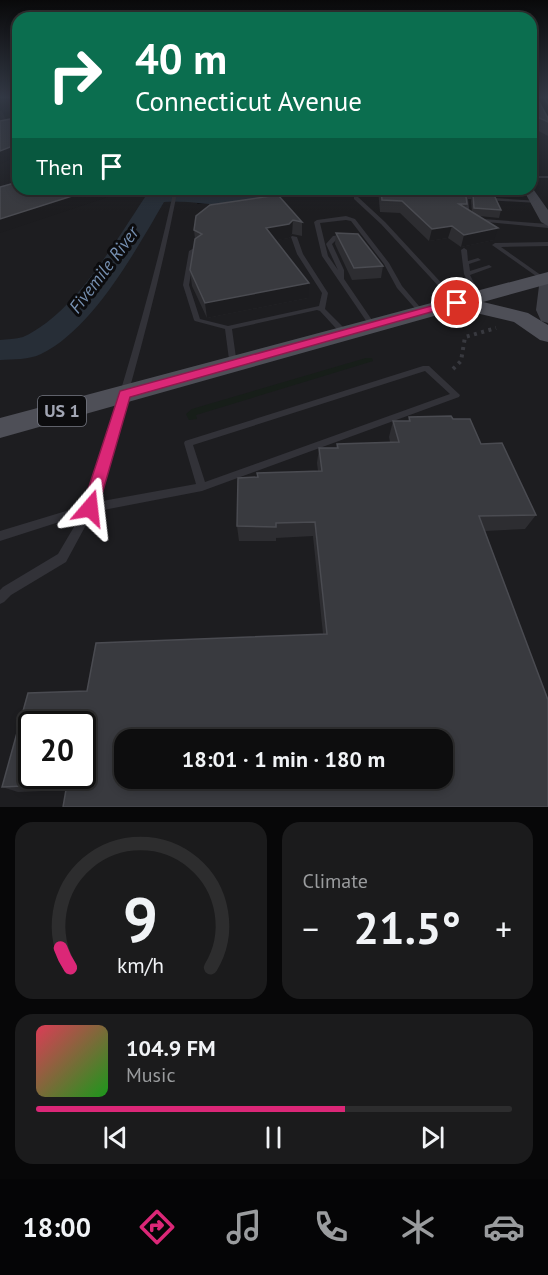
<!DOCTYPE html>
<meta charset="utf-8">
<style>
:root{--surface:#0d0d0e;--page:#1b1b1c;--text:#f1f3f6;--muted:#9a9c9e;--line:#2d2d2e;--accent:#db2777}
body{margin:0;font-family:"PT Sans",sans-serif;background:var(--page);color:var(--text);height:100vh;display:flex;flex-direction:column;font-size:22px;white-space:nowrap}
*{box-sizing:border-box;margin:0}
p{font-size:20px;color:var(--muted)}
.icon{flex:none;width:33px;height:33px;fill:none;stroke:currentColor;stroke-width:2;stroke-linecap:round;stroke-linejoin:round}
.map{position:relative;height:807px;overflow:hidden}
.drawer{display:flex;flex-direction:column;gap:15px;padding:15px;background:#070708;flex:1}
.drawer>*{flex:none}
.hud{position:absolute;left:12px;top:12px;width:525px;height:183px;border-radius:18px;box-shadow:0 3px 9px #0003,0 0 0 2px var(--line);background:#0b6e4f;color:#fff;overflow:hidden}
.speed{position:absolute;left:18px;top:711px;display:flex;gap:12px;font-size:30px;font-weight:700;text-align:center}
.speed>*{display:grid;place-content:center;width:78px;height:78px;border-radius:50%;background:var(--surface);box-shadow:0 3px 9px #0003,0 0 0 2px var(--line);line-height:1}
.speed .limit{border:3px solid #111;border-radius:9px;background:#fff;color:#111}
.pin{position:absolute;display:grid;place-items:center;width:51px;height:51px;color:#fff;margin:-26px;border:3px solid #fff;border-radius:50%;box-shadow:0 2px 6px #0007}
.me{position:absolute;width:66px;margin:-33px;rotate:17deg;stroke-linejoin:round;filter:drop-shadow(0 0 4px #0008)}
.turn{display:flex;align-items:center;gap:21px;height:126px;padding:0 24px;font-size:27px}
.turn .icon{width:78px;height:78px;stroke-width:2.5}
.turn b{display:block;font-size:42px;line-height:51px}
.then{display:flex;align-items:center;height:57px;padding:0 24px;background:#0003;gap:12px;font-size:22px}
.big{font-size:45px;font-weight:700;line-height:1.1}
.drawer .card{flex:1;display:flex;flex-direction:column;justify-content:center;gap:9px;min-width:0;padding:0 21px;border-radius:18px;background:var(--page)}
.drawer .dial{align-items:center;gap:0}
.dial svg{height:156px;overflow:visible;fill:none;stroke:var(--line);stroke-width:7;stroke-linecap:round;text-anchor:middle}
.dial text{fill:var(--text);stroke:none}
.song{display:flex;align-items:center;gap:18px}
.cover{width:72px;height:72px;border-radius:9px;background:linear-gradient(135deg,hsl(350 70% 55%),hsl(120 70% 35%))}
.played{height:6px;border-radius:3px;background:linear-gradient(90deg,var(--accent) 65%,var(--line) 65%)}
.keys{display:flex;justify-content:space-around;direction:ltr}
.heat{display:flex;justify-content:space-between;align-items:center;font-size:33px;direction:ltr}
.drawer .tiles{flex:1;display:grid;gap:15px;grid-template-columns:1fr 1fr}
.card:last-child{grid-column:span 2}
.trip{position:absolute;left:114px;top:729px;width:339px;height:60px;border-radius:18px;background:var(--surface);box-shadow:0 3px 9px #0003,0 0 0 2px var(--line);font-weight:700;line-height:60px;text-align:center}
.dock{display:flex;height:96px;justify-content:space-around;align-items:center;background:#050506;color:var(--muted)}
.dock .icon{width:42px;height:42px}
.dock .selected{color:var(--accent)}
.dock b{font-size:27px;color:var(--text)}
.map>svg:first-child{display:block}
.built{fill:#1d1d20;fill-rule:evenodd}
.green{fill:#171e19}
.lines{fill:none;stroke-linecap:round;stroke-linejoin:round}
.river{fill:#272e37;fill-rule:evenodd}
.path{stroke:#38393f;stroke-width:4;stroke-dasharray:3 4.5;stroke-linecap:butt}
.lane{fill:#323238;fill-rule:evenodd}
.secondary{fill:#404148;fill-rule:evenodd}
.primary{fill:#4e4f57;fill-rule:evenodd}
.wall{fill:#2d2d31;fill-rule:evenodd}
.shaded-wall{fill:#1c1c1f}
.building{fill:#393a3f;stroke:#4a4b51;stroke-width:1.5;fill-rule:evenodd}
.route{fill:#db2777;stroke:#8e194d;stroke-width:1.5}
.labels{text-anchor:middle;stroke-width:6;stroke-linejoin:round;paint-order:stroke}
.far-water-label{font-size:18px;font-style:italic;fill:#7690b1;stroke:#0c0c0e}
.shield{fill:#0c0c0e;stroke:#757882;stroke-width:1.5}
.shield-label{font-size:18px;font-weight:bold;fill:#a2a6b4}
</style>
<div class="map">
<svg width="548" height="807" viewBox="0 0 548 807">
<rect width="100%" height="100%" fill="#111113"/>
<path class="built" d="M 548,121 L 548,807 L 0,807 L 0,159 L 18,156 L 18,189 L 207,189 L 197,204 L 343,189 L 526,190 L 531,189 L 531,123 ZM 32,724 L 82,724 L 82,776 L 32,776 ZM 124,740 L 442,740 L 442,778 L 124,778 Z"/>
<path class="green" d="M 366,358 L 372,358 L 373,361 L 196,415 L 197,419 L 189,420 L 186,414 L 192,409 Z"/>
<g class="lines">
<path class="river" d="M 193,189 L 230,193 L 284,189 C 264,219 195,198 164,202 C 136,250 93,329 41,354 C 29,360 13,359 0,360 L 0,340 C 7,339 16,339 23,337 C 75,314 118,237 149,191 Z"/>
<path class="path" d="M 453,369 L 461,361 L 465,337 L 496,328"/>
<g class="lane">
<path d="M 543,98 L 545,98 L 548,102 L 548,105 Z"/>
<rect x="531" y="176" width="17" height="2"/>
<path d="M 171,189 L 175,189 L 176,198 C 156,301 126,402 97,502 L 196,484 L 184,443 L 185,441 L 423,366 L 429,366 L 460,395 L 459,397 L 202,491 L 93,512 L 66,562 L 11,595 L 4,602 L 0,604 L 0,590 L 3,587 L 58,554 L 81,515 L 0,541 L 0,531 L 86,505 C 117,403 149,302 172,198 ZM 425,371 L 450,394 L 205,482 L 193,445 Z"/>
<path d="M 463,196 L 540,201 L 540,203 L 538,203 L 468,199 L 470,218 L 548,224 L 548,228 L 466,220 Z"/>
<path d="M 354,197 L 358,197 L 385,222 L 459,302 L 459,304 L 455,304 L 381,224 L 354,199 Z"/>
<path d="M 346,216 L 355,219 L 389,263 L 402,286 L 424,312 L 424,314 L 420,314 L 397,288 L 384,264 L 351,221 L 346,220 L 320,223 L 328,256 L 338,270 L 326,244 L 333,236 L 347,234 L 350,236 L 347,238 L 337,239 L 332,244 L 344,270 L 344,279 L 376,326 L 373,328 L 371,328 L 322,256 L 314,222 L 317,220 Z"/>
<path d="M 292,236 L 297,237 L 303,254 L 328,293 L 325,309 L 350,334 L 349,336 L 343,336 L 320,311 L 317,310 L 232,329 L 237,365 L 233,368 L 230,367 L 225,329 L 195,321 L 194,320 L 183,285 L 189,251 L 196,247 L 201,248 L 195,252 L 189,285 L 200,319 L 228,326 L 319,306 L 322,293 L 297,254 L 291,237 Z"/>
<path d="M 548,242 L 548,246 L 501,247 L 545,278 L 545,280 L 543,281 L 492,245 L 495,243 Z"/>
<path d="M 464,248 L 467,250 L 468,261 L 478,258 L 481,260 L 469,264 L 470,271 L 489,265 L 492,267 L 470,275 L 480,295 L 479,296 L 477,297 L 474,295 L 464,274 L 461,250 Z"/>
</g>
<g class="secondary">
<path d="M 531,186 L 548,210 L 548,226 L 541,222 L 523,189 L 531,189 Z"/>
<path d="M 548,281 L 548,323 L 541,321 L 536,310 L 539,286 Z"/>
</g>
<path class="primary" d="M 548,272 L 548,284 L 483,302 L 528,313 L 548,325 L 548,342 L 540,340 L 514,322 L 459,309 L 0,438 L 0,418 Z"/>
</g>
<g class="wall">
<path d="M 531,98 L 548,118 L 548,136 L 531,127 Z"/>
<path d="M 378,189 L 490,189 L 488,195 L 501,210 L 499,218 L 479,216 L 494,240 L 461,247 L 448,238 L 429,241 L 400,213 L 380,212 ZM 466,195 L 472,195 L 471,201 L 472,212 L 466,208 L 467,204 Z"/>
<path d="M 210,205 L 302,222 L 302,236 L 292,234 L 289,238 L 276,240 L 308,298 L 207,318 L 192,286 L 190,270 L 195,239 L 194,230 Z"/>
<path d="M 336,233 L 383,266 L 381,278 L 352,280 L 335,244 Z"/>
<path d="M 409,417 L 453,419 L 481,444 L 536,515 L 525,529 L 485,531 L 548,700 L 66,790 L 18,792 L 2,787 L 87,691 L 323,634 L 313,536 L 276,538 L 276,541 L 239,541 L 237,526 L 258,477 L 318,471 L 317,463 L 319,448 L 336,448 L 337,444 L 390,442 L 389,437 L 393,421 L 408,421 Z"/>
</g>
<g class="shaded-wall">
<path d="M 0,111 L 2,111 L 6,120 L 0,122 Z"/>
<path d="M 18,144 L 18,156 L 0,164 L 0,151 Z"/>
<path d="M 94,189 L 112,189 L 114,195 L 0,233 L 0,219 Z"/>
<path d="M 293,220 L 292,234 L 289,238 L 266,242 L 266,228 Z"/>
<path d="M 452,226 L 448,238 L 429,241 L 432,229 Z"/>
<path d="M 498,228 L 494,240 L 461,247 L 464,235 Z"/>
<path d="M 309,283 L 308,298 L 207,318 L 205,303 Z"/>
</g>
<g class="building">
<path d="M 531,98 L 537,98 L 548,118 L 548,122 L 531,114 Z"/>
<path d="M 17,114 L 18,114 L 18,144 L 0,151 L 0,121 L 15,118 Z"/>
<path d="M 18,182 L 18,189 L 94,189 L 0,219 L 0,187 Z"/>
<path d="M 381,189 L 465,189 L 467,204 L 459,204 L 498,228 L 464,235 L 452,226 L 432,229 L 402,201 L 382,200 Z"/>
<path d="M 473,194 L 494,195 L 501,210 L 474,208 Z"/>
<path d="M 278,195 L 302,222 L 293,220 L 289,224 L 266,228 L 309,283 L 205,303 L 190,270 L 195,239 L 202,234 L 194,230 L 196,216 L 210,205 Z"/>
<path d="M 336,233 L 358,234 L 383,266 L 354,268 Z"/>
<path d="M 451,416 L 453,419 L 470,419 L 481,444 L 502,443 L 536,515 L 479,516 L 548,700 L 548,807 L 63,807 L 67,784 L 2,787 L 28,693 L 87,691 L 96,643 L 327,634 L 315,522 L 276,523 L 276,527 L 237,526 L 238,478 L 258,477 L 257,473 L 322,471 L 319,448 L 338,448 L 337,444 L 399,442 L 393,421 L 410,421 L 409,417 ZM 32,724 L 82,724 L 82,776 L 32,776 ZM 124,740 L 442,740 L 442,778 L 124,778 Z"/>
</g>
<linearGradient id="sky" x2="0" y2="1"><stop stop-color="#09090a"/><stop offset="0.46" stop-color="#323844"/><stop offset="1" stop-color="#323844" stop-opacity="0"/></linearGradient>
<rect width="548" height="211" fill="url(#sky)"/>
<path class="route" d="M 453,300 L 463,303 L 130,397 L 98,508 L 96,513 L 84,513 L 82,508 L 120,391 Z"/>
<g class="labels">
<g class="far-water-label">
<text transform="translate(104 270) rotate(-53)" y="6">Fivemile River</text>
</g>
<rect class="shield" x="38" y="396" width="48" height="30" rx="4.5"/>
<g class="shield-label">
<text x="62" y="417">US 1</text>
</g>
</g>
</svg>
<div class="speed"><div class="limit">20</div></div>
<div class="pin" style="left:457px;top:303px;background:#d93025"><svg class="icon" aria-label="arrive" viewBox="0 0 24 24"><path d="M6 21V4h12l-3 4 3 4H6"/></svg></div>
<svg class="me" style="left:90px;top:508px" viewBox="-20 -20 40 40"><path d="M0-17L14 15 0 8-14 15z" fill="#db2777" stroke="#fff" stroke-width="4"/></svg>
<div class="trip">18:01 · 1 min · 180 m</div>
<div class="hud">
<div class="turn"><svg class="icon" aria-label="right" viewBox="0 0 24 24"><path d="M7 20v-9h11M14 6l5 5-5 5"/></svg><div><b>40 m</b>Connecticut Avenue</div></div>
<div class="then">Then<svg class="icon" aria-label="arrive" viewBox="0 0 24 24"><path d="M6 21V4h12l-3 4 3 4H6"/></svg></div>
</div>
</div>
<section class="drawer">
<div class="tiles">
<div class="card dial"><svg viewBox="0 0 100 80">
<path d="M14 69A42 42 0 1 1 86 69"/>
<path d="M14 69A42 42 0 0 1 9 59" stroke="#db2777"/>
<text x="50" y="56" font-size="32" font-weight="700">9</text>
<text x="50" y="72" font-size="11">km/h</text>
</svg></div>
<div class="card"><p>Climate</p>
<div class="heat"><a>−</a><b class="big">21.5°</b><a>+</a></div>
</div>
<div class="card">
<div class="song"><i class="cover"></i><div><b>104.9 FM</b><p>Music</p></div></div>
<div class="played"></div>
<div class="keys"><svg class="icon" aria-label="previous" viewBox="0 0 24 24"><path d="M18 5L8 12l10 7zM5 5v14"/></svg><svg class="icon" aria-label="pause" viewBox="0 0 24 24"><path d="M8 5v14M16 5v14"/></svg><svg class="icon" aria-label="next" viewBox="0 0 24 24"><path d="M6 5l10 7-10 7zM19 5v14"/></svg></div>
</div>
</div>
</section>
<nav class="dock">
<b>18:00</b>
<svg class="icon selected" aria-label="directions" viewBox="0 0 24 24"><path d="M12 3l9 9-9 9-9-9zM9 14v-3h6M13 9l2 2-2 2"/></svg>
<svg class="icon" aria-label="music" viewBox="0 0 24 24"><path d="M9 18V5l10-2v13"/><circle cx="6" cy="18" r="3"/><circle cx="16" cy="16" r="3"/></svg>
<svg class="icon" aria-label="phone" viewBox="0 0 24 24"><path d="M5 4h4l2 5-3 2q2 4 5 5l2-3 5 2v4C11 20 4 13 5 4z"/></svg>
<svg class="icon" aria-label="climate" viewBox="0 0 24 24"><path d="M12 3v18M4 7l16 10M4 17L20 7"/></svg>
<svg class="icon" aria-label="car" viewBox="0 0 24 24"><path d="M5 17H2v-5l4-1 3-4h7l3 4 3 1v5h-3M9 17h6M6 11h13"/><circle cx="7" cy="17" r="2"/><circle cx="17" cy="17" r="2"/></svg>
</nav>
